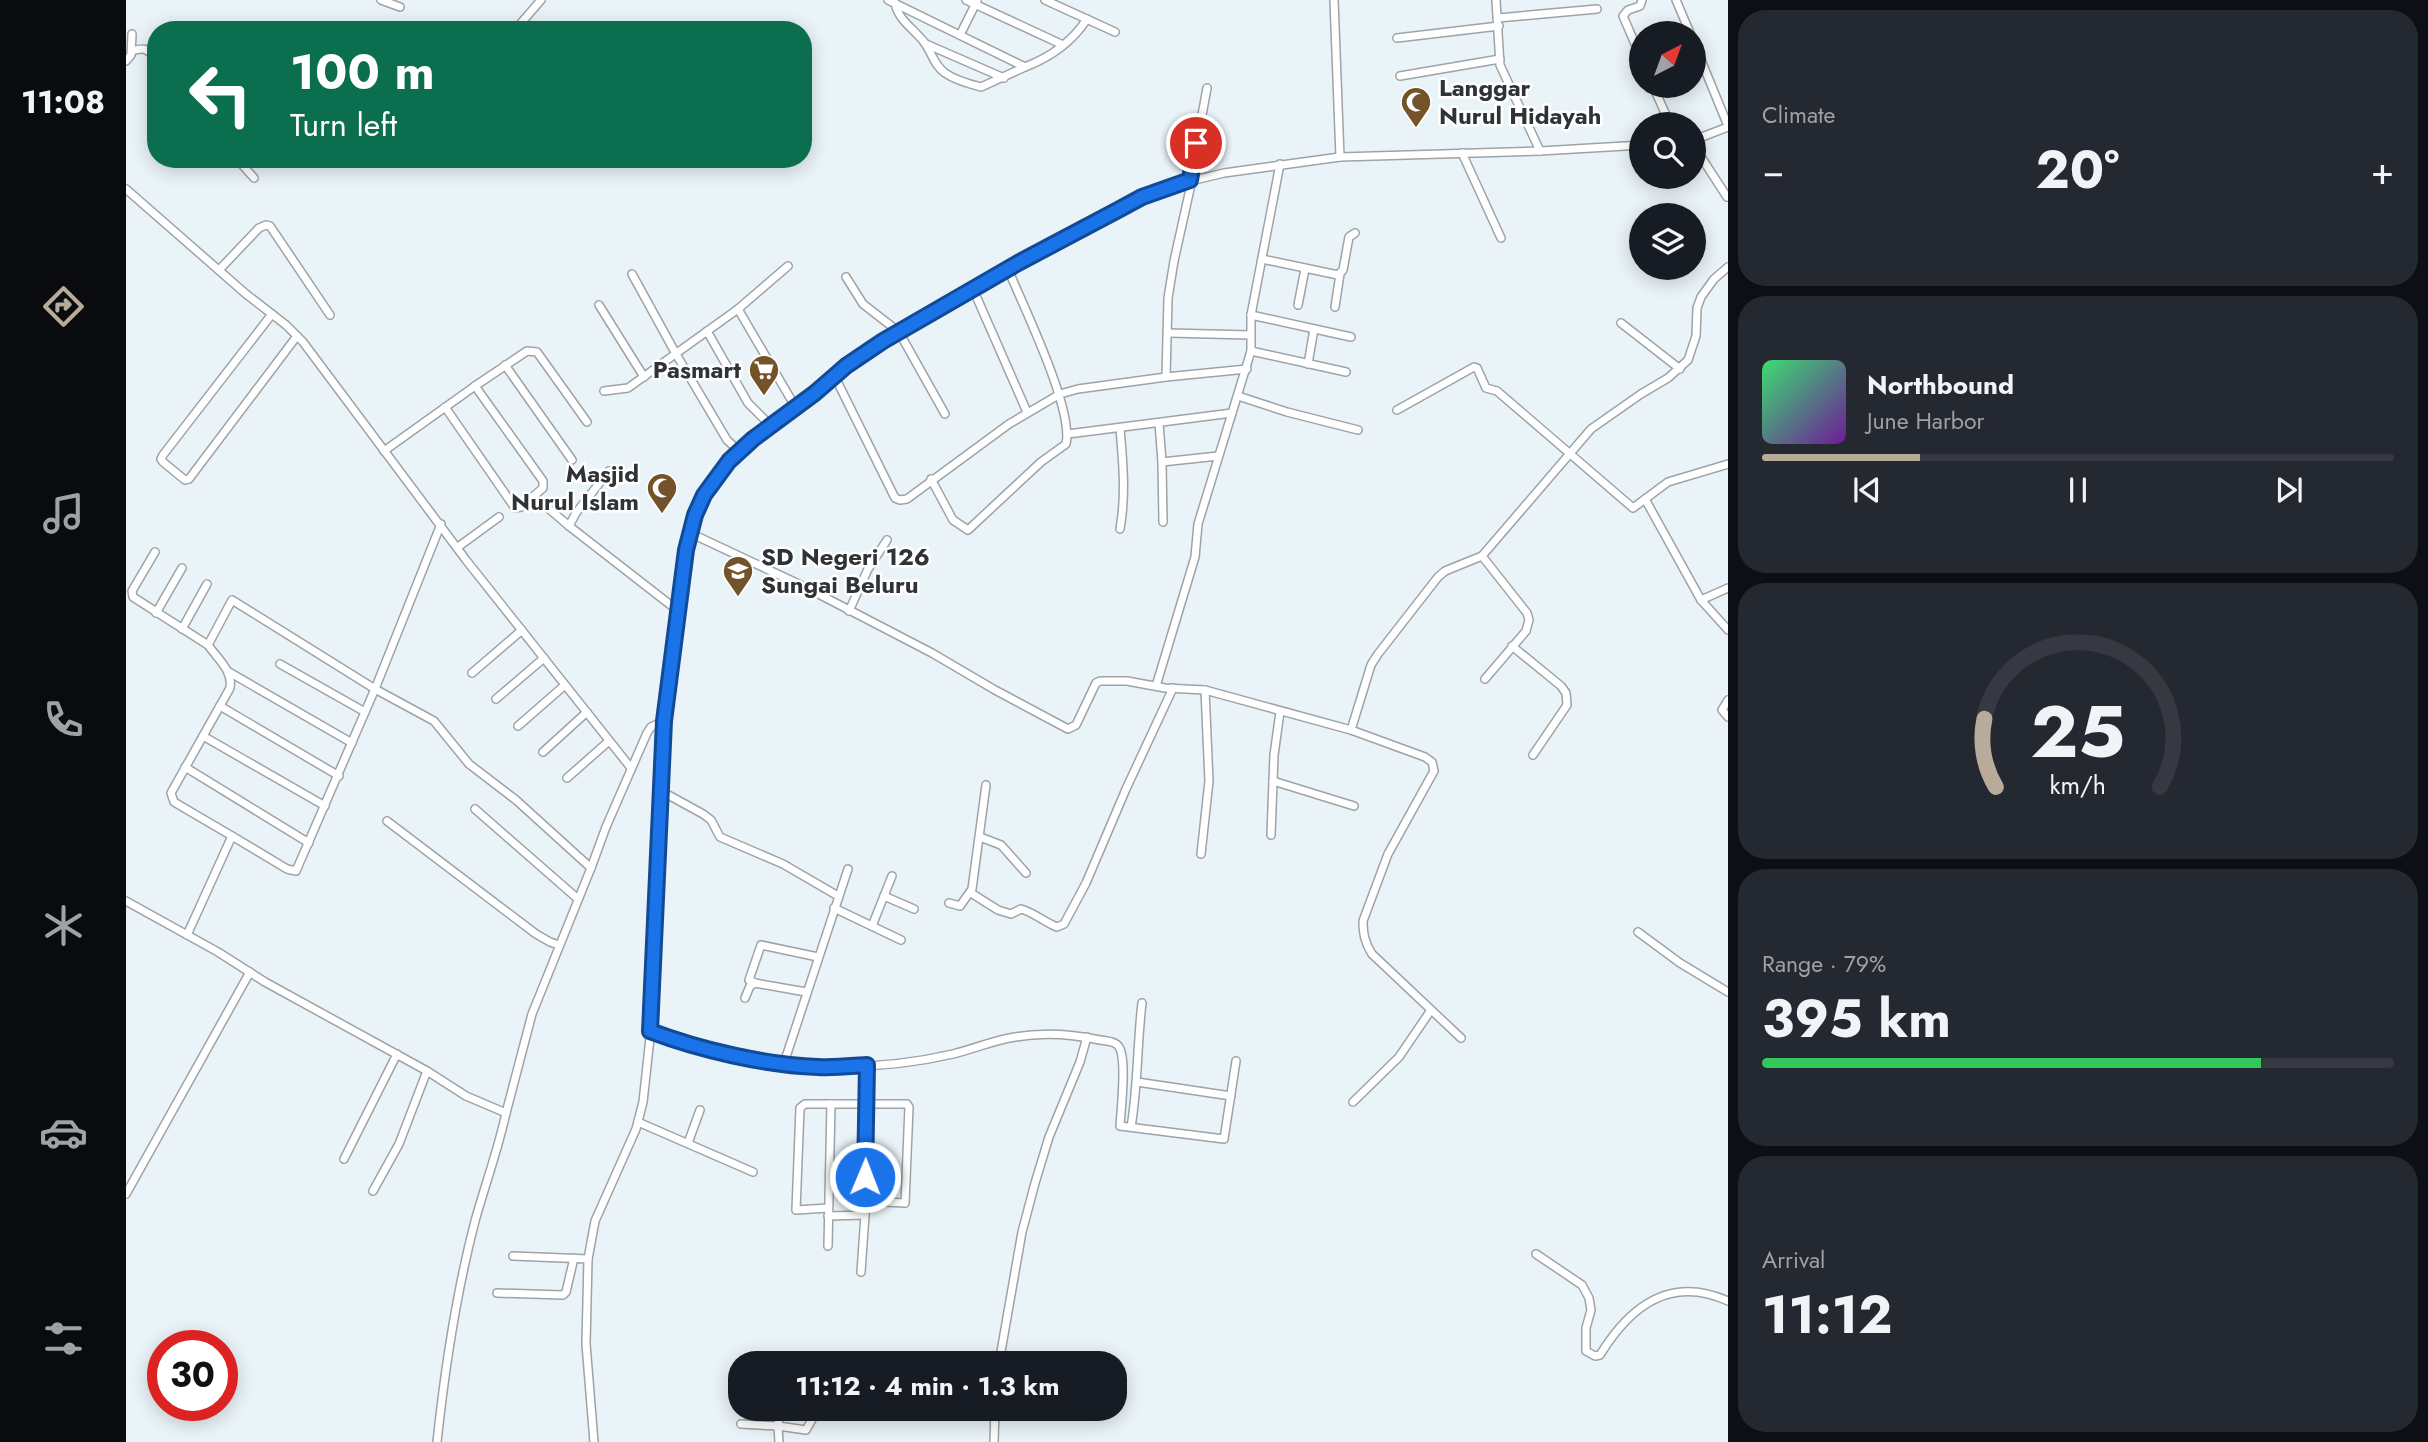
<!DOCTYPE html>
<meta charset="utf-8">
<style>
:root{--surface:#171b24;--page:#242831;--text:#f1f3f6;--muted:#9ea1a6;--line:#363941;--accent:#b9ab9a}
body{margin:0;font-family:Jost,sans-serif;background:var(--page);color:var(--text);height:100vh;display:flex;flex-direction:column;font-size:26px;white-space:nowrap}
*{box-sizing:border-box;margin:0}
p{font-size:23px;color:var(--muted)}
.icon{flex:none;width:38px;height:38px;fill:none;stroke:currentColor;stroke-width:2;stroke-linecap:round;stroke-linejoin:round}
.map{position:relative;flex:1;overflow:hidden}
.side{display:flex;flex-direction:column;gap:10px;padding:10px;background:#0d0f14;width:700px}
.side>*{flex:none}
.guide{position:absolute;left:21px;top:21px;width:665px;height:147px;border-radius:28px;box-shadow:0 4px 18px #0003;background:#0b6e4f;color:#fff;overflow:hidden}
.needle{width:46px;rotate:41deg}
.fabs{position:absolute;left:1503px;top:21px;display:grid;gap:14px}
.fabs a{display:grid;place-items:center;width:77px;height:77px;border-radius:50%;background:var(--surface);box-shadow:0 4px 18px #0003;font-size:35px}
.speed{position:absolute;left:21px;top:1330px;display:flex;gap:14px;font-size:35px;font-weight:700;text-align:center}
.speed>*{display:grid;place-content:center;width:91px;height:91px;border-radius:50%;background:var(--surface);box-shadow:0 4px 18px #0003;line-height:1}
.speed .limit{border:10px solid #d22;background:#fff;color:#111}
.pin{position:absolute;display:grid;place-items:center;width:60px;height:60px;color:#fff;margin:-30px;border:4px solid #fff;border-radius:50%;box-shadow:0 2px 7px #0007}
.me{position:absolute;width:77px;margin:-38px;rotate:1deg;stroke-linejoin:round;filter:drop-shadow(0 0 5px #0008)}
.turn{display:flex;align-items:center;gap:24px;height:147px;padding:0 28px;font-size:32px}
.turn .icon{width:91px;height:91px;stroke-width:2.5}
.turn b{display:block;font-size:49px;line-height:60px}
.big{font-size:52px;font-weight:700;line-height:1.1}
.side .widget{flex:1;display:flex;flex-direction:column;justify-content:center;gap:10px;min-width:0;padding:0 24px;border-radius:28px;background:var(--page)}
.side .dial{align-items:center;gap:0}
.dial svg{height:182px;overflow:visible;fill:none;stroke:var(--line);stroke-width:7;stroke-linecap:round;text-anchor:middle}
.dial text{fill:var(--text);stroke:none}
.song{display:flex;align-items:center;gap:21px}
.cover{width:84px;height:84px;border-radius:10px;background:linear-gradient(135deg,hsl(140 70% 55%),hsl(280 70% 35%))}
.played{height:7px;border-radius:4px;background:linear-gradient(90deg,var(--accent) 25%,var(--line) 25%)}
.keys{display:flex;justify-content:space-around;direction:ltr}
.heat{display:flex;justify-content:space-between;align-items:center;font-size:38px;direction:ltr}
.charge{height:10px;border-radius:5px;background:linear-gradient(90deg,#34c759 79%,var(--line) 0)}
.trip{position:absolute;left:602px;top:1351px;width:399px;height:70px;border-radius:28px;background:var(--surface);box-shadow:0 4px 18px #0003;font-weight:700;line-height:70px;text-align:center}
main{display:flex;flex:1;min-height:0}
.tab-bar{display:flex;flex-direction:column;width:126px;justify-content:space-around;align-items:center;background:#090b0e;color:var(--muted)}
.tab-bar .icon{width:49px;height:49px}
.tab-bar .selected{color:var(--accent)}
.tab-bar b{font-size:32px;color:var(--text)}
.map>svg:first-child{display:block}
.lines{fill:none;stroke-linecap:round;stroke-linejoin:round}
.street-casing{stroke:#9ba4a8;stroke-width:10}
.street{stroke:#fff;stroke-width:7}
.route-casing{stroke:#114b97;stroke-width:18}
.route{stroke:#1a73e8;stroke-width:12}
.labels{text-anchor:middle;stroke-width:5;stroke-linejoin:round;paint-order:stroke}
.poi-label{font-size:24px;font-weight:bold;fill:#2f3335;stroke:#fff;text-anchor:start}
</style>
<main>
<nav class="tab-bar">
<b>11:08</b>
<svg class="icon selected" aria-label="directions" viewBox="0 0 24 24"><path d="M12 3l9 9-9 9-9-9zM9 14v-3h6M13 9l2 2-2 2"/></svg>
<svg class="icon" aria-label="music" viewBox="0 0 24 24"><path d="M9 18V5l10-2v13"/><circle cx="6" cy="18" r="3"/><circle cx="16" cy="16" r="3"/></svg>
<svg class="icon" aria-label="phone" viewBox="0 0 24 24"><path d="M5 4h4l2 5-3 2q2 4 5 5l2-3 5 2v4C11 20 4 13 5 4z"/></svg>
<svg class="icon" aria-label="climate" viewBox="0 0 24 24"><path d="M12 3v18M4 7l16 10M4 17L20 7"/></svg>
<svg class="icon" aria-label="car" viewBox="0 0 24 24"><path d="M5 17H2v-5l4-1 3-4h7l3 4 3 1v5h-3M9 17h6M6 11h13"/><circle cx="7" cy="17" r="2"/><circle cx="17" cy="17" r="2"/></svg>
<svg class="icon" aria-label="filters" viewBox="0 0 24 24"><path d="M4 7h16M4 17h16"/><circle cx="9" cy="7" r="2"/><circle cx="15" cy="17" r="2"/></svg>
</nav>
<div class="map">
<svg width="1602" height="1442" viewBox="0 0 1602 1442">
<rect width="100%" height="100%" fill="#eaf4f8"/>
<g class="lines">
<g class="street-casing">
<g id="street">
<path d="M 255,0 L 274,7"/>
<path d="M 762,0 L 899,67 C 925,57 946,42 961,19"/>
<path d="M 840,0 L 937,45"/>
<path d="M 919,0 L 989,32"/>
<path d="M 1208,0 L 1214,157"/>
<path d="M 1370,0 L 1374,65 L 1414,151"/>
<path d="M 1550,0 L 1564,33"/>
<path d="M 769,3 C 772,20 788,29 798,42 C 806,53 808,65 819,73 C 829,80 843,84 855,87 L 899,67"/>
<path d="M 1372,18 L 1471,9"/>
<path d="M 389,30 L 415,0"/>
<path d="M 834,35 L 851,1"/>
<path d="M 1271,38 L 1373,26"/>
<path d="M 1568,43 L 1602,126"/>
<path d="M 800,44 L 878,78"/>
<path d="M 6,51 C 19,47 20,49 30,58"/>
<path d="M 1516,60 L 1497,16 L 1502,10 L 1514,6 L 1516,0"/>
<path d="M 0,61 L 5,55 L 6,34"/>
<path d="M 1274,76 L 1374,59"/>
<path d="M 1527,86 L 1544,124"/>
<path d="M 1568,140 L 1602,127"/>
<path d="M 1568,146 L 1601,197"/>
<path d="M 1336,153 L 1375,238"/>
<path d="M 111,159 L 128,178"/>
<path d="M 0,189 L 120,294 L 160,325 L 177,342 L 340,560 L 505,768"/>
<path d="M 1136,259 L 1212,275 L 1217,270 L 1223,237 L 1229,233"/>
<path d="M 93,270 L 133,228 L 140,225 L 144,226 L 204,315"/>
<path d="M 506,274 L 550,354 L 601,440 L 613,451"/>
<path d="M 720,277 L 737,304 L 773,332 L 819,414"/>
<path d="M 847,289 L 901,412"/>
<path d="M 473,305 L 518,377"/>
<path d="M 1172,305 L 1179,269"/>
<path d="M 1209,307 L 1214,274"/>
<path d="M 612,309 L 670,408"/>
<path d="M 146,314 L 37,455 L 35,459 L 37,462 L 59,480 L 63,479 L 171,336"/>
<path d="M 1125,315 L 1225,337"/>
<path d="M 1495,323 L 1554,369"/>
<path d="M 581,331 L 622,403 L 645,426"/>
<path d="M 1043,333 L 1124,335"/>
<path d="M 1125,351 L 1220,372"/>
<path d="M 1182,364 L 1188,329"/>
<path d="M 379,365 L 446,460"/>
<path d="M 708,375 L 769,498 L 774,500 L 781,499 L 883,424 L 934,394 L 952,389 L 1040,377 L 1121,369"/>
<path d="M 1040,377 L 1042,298 L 1048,261 L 1064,189 L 1064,180 L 1081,88"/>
<path d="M 349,386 L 401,351 L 411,352 L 461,422"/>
<path d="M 478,391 L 502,388 L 612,309 L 662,266"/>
<path d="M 1112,396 L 1161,412 L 1232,430"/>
<path d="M 1271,410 L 1348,367 L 1351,368 L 1360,388 L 1371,391 L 1507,508 L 1542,482 L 1602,464"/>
<path d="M 1033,423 L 1036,462 L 1037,522"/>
<path d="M 994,429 C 997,463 1000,495 994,529"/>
<path d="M 942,434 L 1106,413 L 1125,351 L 1125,315 L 1154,164"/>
<path d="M 258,451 L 349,386 L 417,481 L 417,488 L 395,507 L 389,508 L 319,407"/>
<path d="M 1036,462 L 1092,456"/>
<path d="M 483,471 L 450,513 L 443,526 L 551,610"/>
<path d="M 805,479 L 827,520 L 842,530 L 915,462 L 940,444 C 948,409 897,306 882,269"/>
<path d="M 1519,499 L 1575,600 L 1602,630"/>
<path d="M 422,508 L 443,526"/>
<path d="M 564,533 L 677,586 L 806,653 L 869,690 L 942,729 L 950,725 L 970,683 L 974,681 L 1001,681 L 1039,688 L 1079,690 L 1225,730 L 1299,757 L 1306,762 L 1308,771 L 1262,854 L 1237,921 C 1237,934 1239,943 1246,954 L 1335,1038"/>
<path d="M 332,547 L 373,517"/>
<path d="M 29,552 L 6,591 L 7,597 L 82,645"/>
<path d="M 1575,600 L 1602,588"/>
<path d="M 723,611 L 742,569 L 761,540"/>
<path d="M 30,613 L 56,568"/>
<path d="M 56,629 L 81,584"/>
<path d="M 1386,646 L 1435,686 L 1440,693 L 1441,705 L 1407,755"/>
<path d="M 154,664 L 239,712"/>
<path d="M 103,672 L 226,743"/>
<path d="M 346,673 L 396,630"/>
<path d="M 1359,679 L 1400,631 L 1403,620 L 1401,613 L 1356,556 L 1465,429 L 1515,394 L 1542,378 L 1562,360 L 1570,336 L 1571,308 L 1575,297 L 1588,279 L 1602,267"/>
<path d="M 1030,686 L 1069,557 L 1072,524 L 1106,413"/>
<path d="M 370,699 L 418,658"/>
<path d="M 1602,700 L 1596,710 L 1602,717"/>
<path d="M 94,706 L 213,776"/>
<path d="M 392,726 L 439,685"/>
<path d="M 1225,730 L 1245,665 L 1252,654 L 1312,577 L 1319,571 L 1356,556"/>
<path d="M 77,736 L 199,806"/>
<path d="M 417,752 L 461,712"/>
<path d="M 59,767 L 183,843"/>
<path d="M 441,778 L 483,741"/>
<path d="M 1147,781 L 1228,806"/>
<path d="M 535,791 L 577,814 L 585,820 L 594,837 L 657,864 L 712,896"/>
<path d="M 349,809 L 452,899"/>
<path d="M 261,821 L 410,934 L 424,942 L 433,945"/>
<path d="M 1145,835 L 1148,755 L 1154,712"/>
<path d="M 106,836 L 48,802 L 45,793 L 104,688 C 107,671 92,659 82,645 L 106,600 L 249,689 L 308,721 L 343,764 L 390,800 L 465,868"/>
<path d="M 854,837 L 875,845 L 900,873"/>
<path d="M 1075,854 L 1083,781 L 1079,690"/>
<path d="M 845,893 L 872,910 L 885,914 L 895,909 C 909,913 918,922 931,927 L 938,924 L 960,883 L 1000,789 L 1047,688"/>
<path d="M 758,896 L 788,909"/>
<path d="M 0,901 L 92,952 L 139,982 L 301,1071 L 340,1096 L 380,1113 L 406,1014 L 465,868 L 480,827 L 521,733 L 525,727 L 538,721"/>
<path d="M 823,903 L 834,906 L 846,889 L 860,785"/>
<path d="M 708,908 L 775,940"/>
<path d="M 746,926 L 766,876"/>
<path d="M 1512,932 L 1554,963 L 1602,992"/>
<path d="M 61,935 L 106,836 L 161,869 L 170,871 L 249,689 L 315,524"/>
<path d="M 629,983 L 623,980 L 635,945 L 692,957"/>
<path d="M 619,998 L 624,986 L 629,983 L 680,992"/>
<path d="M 524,1031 C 620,1068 728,1077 827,1054 C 848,1049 868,1040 889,1037 C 917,1032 946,1034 974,1040 C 979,1041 990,1041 993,1047 C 1001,1059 995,1110 994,1126 L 1098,1139 L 1110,1061"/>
<path d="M 658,1063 L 722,869"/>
<path d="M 1011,1082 L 1105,1096"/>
<path d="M 1227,1102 L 1273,1057 L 1305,1010"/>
<path d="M 512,1122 L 627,1172"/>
<path d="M 1005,1127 C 1012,1086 1011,1045 1016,1003"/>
<path d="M 562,1143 L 574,1110"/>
<path d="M 218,1159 L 271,1054"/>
<path d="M 247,1191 L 273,1144 L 301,1071"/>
<path d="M 0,1194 L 124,972"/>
<path d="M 702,1208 L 670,1210 L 674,1108 L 679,1104 L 781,1104 L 783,1107 L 779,1203 L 739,1201"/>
<path d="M 702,1216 L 739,1215"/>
<path d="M 702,1246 L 705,1104"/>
<path d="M 1410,1254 L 1456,1285 L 1463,1298 L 1465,1310 L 1460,1328 L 1460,1351 L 1469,1356 L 1474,1355 C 1504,1306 1544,1275 1602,1301"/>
<path d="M 387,1256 L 462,1259"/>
<path d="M 735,1272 L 739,1215 L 741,1065"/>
<path d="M 371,1293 L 437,1295 L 440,1292 L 448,1258"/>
<path d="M 655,1363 L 656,1357"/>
<path d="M 699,1363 L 699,1360"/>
<path d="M 873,1363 L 896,1232 L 909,1183 L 923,1137 L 954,1062 L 961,1037"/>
<path d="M 653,1409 L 652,1426 L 680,1430 L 692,1409"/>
<path d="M 615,1424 L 652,1426 L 653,1442"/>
<path d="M 311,1442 C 319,1367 330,1294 349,1221 C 359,1185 372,1150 380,1113"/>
<path d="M 468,1442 L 460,1344 L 462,1259 L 469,1221 L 510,1129 L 517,1102 L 524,1038 L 535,771 L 546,646 L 555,580 L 564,533 L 578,495 L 589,477 L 627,439 L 689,393 L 731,357 L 757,341 L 892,263 L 1016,197 L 1044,186 L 1098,173 L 1214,157 L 1414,151 L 1516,145"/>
<path d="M 868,1442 L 869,1409"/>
</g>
</g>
<use href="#street" class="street"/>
</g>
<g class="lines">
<g class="route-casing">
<path id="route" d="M 739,1177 L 741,1065 C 725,1066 708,1068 692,1067 C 639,1065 574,1050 524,1031 L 538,721 L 560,550 L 569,515 L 578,495 L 603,461 L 627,439 L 689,393 L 720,366 L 757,341 L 892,263 L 992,210 L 1016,197 L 1064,180 L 1070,143"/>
</g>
<use href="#route" class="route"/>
</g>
<defs>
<g id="mosque-pin" transform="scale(1.575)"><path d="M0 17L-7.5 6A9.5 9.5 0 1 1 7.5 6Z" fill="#74532a" stroke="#fff"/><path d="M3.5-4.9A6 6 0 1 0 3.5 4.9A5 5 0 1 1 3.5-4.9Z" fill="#fff"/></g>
<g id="supermarket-pin" transform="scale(1.575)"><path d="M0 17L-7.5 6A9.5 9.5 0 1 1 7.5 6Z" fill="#74532a" stroke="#fff"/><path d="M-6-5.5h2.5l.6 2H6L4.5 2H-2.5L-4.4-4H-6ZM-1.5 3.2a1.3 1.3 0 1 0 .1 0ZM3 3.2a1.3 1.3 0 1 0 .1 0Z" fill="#fff"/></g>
<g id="school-pin" transform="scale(1.575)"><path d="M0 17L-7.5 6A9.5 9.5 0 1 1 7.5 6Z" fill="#74532a" stroke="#fff"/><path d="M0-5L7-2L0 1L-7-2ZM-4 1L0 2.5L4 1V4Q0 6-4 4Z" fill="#fff"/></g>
</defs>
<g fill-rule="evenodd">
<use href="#mosque-pin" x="1290" y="102"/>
<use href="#supermarket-pin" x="638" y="370"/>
<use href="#mosque-pin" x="536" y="488"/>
<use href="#school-pin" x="612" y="571"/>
</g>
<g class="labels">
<g class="poi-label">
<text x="1313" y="96">Langgar<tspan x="1313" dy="28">Nurul Hidayah</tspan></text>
<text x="615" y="378" text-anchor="end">Pasmart</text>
<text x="513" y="482" text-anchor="end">Masjid<tspan x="513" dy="28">Nurul Islam</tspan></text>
<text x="635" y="565">SD Negeri 126<tspan x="635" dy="28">Sungai Beluru</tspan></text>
</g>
</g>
</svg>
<div class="fabs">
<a><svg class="needle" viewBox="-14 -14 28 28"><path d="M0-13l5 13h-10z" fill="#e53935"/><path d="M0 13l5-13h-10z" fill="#9ea1a6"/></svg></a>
<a><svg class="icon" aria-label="search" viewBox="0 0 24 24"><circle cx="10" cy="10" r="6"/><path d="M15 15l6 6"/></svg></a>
<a><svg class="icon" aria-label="layers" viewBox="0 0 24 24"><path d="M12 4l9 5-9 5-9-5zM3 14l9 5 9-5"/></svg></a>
</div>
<div class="speed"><div class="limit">30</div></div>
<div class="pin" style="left:1070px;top:143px;background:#d93025"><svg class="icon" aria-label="arrive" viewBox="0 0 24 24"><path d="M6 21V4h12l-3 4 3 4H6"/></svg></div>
<svg class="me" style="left:739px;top:1177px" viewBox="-20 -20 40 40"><circle r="17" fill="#1a73e8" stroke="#fff" stroke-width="3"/><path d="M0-11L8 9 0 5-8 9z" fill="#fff"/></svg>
<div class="trip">11:12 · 4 min · 1.3 km</div>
<div class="guide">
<div class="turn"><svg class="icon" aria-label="left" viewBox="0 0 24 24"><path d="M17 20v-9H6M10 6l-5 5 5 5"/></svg><div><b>100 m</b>Turn left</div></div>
</div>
</div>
<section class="side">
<div class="widget"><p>Climate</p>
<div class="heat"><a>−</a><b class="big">20°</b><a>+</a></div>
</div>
<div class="widget">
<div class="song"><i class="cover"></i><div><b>Northbound</b><p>June Harbor</p></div></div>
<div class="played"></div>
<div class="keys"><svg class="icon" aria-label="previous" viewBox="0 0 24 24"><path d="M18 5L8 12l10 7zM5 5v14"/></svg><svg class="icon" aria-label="pause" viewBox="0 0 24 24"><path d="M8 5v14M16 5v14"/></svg><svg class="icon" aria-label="next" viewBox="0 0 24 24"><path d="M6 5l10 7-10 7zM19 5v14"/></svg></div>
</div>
<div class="widget dial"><svg viewBox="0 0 100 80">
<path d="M14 69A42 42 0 1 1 86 69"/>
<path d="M14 69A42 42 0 0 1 9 39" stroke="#b9ab9a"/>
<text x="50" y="56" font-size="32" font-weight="700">25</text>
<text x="50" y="72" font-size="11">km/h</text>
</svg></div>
<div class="widget"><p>Range · 79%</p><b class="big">395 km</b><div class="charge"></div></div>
<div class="widget"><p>Arrival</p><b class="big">11:12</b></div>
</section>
</main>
